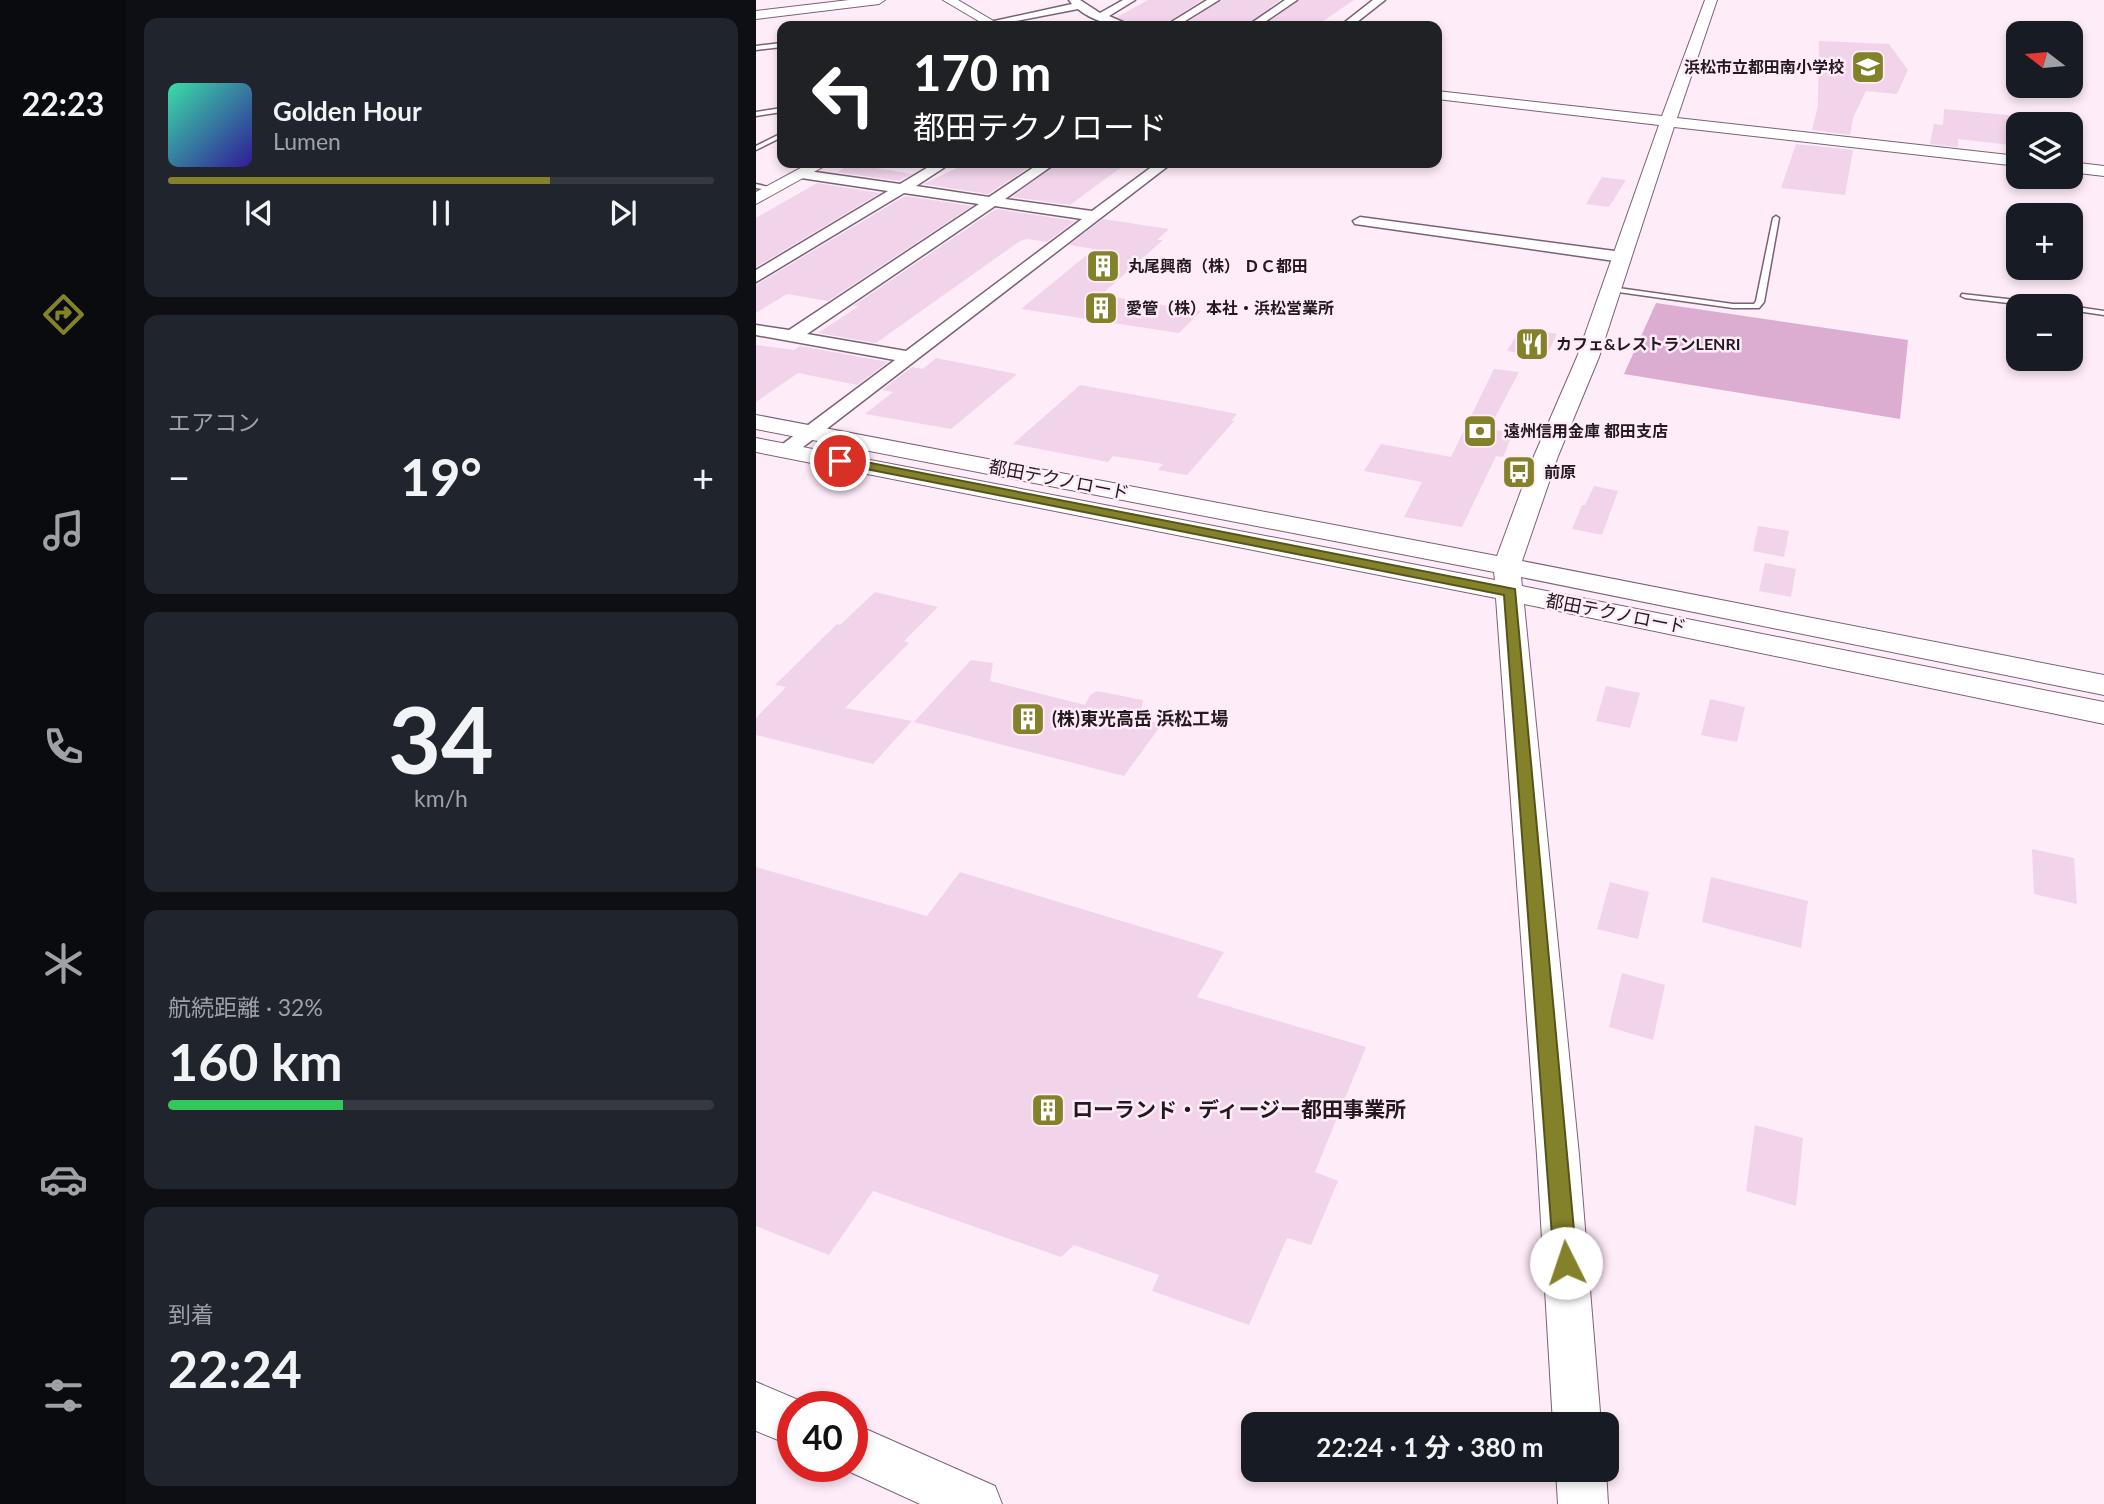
<!DOCTYPE html>
<html lang="ja">
<meta charset="utf-8">
<style>
:root{--surface:#171b24;--page:#20242c;--text:#f1f3f6;--muted:#9ea1a6;--line:#363941;--accent:#838129}
body{margin:0;font-family:Lato,"Noto Sans JP",sans-serif;background:var(--page);color:var(--text);height:100vh;display:flex;flex-direction:column;font-size:26px;white-space:nowrap}
*{box-sizing:border-box;margin:0}
p{font-size:23px;color:var(--muted)}
.icon{flex:none;width:38px;height:38px;fill:none;stroke:currentColor;stroke-width:2;stroke-linecap:round;stroke-linejoin:round}
.map{position:relative;flex:1;overflow:hidden}
.details{display:flex;flex-direction:column;gap:18px;padding:18px;background:#0d0f14;width:630px}
.details>*{flex:none}
.hud{position:absolute;left:21px;top:21px;width:665px;height:147px;border-radius:14px;box-shadow:0 4px 10px #0003;background:#202124;color:#fff;overflow:hidden}
.needle{width:46px;rotate:286deg}
.fabs{position:absolute;left:1250px;top:21px;display:grid;gap:14px}
.fabs a{display:grid;place-items:center;width:77px;height:77px;border-radius:14px;background:var(--surface);box-shadow:0 4px 10px #0003;font-size:35px}
.speed{position:absolute;left:21px;top:1391px;display:flex;gap:14px;font-size:35px;font-weight:700;text-align:center}
.speed>*{display:grid;place-content:center;width:91px;height:91px;border-radius:50%;background:var(--surface);box-shadow:0 4px 10px #0003;line-height:1}
.speed .limit{border:10px solid #d22;background:#fff;color:#111}
.pin{position:absolute;display:grid;place-items:center;width:60px;height:60px;color:#fff;margin:-30px;border:4px solid #fff;border-radius:50%;box-shadow:0 2px 7px #0007}
.me{position:absolute;width:77px;margin:-38px;rotate:356deg;stroke-linejoin:round;filter:drop-shadow(0 0 5px #0008)}
.turn{display:flex;align-items:center;gap:24px;height:147px;padding:0 21px;font-size:32px}
.turn .icon{width:91px;height:91px;stroke-width:2.5}
.turn b{display:block;font-size:49px;line-height:60px}
.big{font-size:52px;font-weight:700;line-height:1.1}
.details .card{flex:1;display:flex;flex-direction:column;justify-content:center;gap:10px;min-width:0;padding:0 24px;border-radius:14px;background:var(--page)}
.details .dial{align-items:center;gap:0}
.dial b{font-size:91px;line-height:1}
.song{display:flex;align-items:center;gap:21px}
.cover{width:84px;height:84px;border-radius:10px;background:linear-gradient(135deg,hsl(160 70% 55%),hsl(250 70% 35%))}
.played{height:7px;border-radius:4px;background:linear-gradient(90deg,var(--accent) 70%,var(--line) 70%)}
.keys{display:flex;justify-content:space-around;direction:ltr}
.heat{display:flex;justify-content:space-between;align-items:center;font-size:38px;direction:ltr}
.charge{height:10px;border-radius:5px;background:linear-gradient(90deg,#34c759 32%,var(--line) 0)}
.trip{position:absolute;left:485px;top:1412px;width:378px;height:70px;border-radius:14px;background:var(--surface);box-shadow:0 4px 10px #0003;font-weight:700;line-height:70px;text-align:center}
main{display:flex;flex:1;min-height:0}
.dock{display:flex;flex-direction:column;width:126px;justify-content:space-around;align-items:center;background:#090b0e;color:var(--muted)}
.dock .icon{width:49px;height:49px}
.dock .current{color:var(--accent)}
.dock b{font-size:32px;color:var(--text)}
.map>svg:first-child{display:block}
.water{fill:#ddadd1}
.building{fill:#f1d4ea}
.lines{fill:none;stroke-linecap:round;stroke-linejoin:round}
.service-casing{stroke:#7b6175;stroke-width:3}
.minor-casing{stroke:#7b6175;stroke-width:3}
.tertiary-casing{stroke:#7b6175;stroke-width:2}
.service{fill:#fff;fill-rule:evenodd}
.minor{fill:#fff;fill-rule:evenodd}
.tertiary{fill:#fff;fill-rule:evenodd}
.route{fill:#838129;stroke:#55541b;stroke-width:2}
.labels{text-anchor:middle;stroke-width:5;stroke-linejoin:round;paint-order:stroke}
.far-poi-label{font-size:16px;font-weight:bold;fill:#241921;stroke:#feecf9;text-anchor:start}
.street-label{font-size:18px;fill:#241921;stroke:#feecf9}
.poi-label{font-size:18px;font-weight:bold;fill:#241921;stroke:#feecf9;text-anchor:start}
.near-poi-label{font-size:21px;font-weight:bold;fill:#241921;stroke:#feecf9;text-anchor:start}
</style>
<main>
<nav class="dock">
<b>22:23</b>
<svg class="icon current" aria-label="directions" viewBox="0 0 24 24"><path d="M12 3l9 9-9 9-9-9zM9 14v-3h6M13 9l2 2-2 2"/></svg>
<svg class="icon" aria-label="music" viewBox="0 0 24 24"><path d="M9 18V5l10-2v13"/><circle cx="6" cy="18" r="3"/><circle cx="16" cy="16" r="3"/></svg>
<svg class="icon" aria-label="phone" viewBox="0 0 24 24"><path d="M5 4h4l2 5-3 2q2 4 5 5l2-3 5 2v4C11 20 4 13 5 4z"/></svg>
<svg class="icon" aria-label="climate" viewBox="0 0 24 24"><path d="M12 3v18M4 7l16 10M4 17L20 7"/></svg>
<svg class="icon" aria-label="car" viewBox="0 0 24 24"><path d="M5 17H2v-5l4-1 3-4h7l3 4 3 1v5h-3M9 17h6M6 11h13"/><circle cx="7" cy="17" r="2"/><circle cx="17" cy="17" r="2"/></svg>
<svg class="icon" aria-label="filters" viewBox="0 0 24 24"><path d="M4 7h16M4 17h16"/><circle cx="9" cy="7" r="2"/><circle cx="15" cy="17" r="2"/></svg>
</nav>
<section class="details">
<div class="card">
<div class="song"><i class="cover"></i><div><b>Golden Hour</b><p>Lumen</p></div></div>
<div class="played"></div>
<div class="keys"><svg class="icon" aria-label="previous" viewBox="0 0 24 24"><path d="M18 5L8 12l10 7zM5 5v14"/></svg><svg class="icon" aria-label="pause" viewBox="0 0 24 24"><path d="M8 5v14M16 5v14"/></svg><svg class="icon" aria-label="next" viewBox="0 0 24 24"><path d="M6 5l10 7-10 7zM19 5v14"/></svg></div>
</div>
<div class="card"><p>エアコン</p>
<div class="heat"><a>−</a><b class="big">19°</b><a>+</a></div>
</div>
<div class="card dial"><b>34</b><p>km/h</p></div>
<div class="card"><p>航続距離 · 32%</p><b class="big">160 km</b><div class="charge"></div></div>
<div class="card"><p>到着</p><b class="big">22:24</b></div>
</section>
<div class="map">
<svg width="1348" height="1504" viewBox="0 0 1348 1504">
<rect width="100%" height="100%" fill="#feecf9"/>
<path class="water" d="M 900,303 L 1152,340 L 1144,419 L 868,374 Z"/>
<g class="building">
<path d="M 392,0 L 446,0 L 407,26 L 378,26 L 361,17 Z"/>
<path d="M 465,0 L 524,0 L 489,26 L 426,26 Z"/>
<path d="M 543,0 L 598,0 L 560,26 L 507,26 Z"/>
<path d="M 1063,41 L 1133,44 L 1152,70 L 1141,94 L 1110,91 L 1097,118 L 1094,135 L 1056,130 L 1062,106 Z"/>
<path d="M 1188,109 L 1262,116 L 1262,146 L 1202,139 L 1202,147 L 1174,144 L 1178,124 L 1187,125 Z"/>
<path d="M 1040,144 L 1097,150 L 1089,195 L 1025,188 Z"/>
<path d="M 212,163 L 280,163 L 232,194 L 167,184 Z"/>
<path d="M 302,163 L 371,163 L 314,205 L 256,197 Z"/>
<path d="M 96,164 L 156,174 L 143,181 L 81,172 Z"/>
<path d="M 846,177 L 870,180 L 853,207 L 830,204 Z"/>
<path d="M 61,183 L 124,193 L 0,267 L 0,218 Z"/>
<path d="M 149,196 L 216,206 L 72,301 L 31,294 L 0,313 L 0,285 Z"/>
<path d="M 240,209 L 319,221 L 291,242 L 271,239 L 264,241 L 120,343 L 62,333 L 103,306 L 97,306 Z"/>
<path d="M 347,219 L 413,229 L 401,240 L 407,240 L 345,295 L 445,311 L 423,333 L 265,309 L 338,249 L 313,245 Z"/>
<path d="M 782,330 L 801,334 L 790,357 L 751,351 L 762,332 Z"/>
<path d="M 0,345 L 38,350 L 44,346 L 132,362 L 101,385 L 42,373 L 0,402 Z"/>
<path d="M 180,358 L 261,374 L 195,429 L 109,414 L 137,392 L 126,390 L 156,367 L 167,369 Z"/>
<path d="M 738,369 L 763,372 L 733,429 L 757,433 L 747,457 L 740,456 L 706,527 L 648,517 L 666,482 L 608,471 L 625,444 L 695,457 Z"/>
<path d="M 324,385 L 424,403 L 481,414 L 475,421 L 478,421 L 431,475 L 402,470 L 407,464 L 357,456 L 352,462 L 257,444 Z"/>
<path d="M 838,486 L 862,491 L 846,535 L 816,529 L 826,505 L 829,505 Z"/>
<path d="M 1002,526 L 1033,531 L 1028,557 L 997,551 Z"/>
<path d="M 1009,563 L 1040,569 L 1035,597 L 1003,591 Z"/>
<path d="M 119,592 L 182,607 L 148,641 L 153,643 L 89,708 L 156,721 L 117,764 L 0,735 L 0,718 L 30,687 L 19,685 L 81,624 L 84,625 Z"/>
<path d="M 215,660 L 237,663 L 234,681 L 329,705 L 334,695 L 341,691 L 387,700 L 384,719 L 406,724 L 368,776 L 158,722 Z"/>
<path d="M 850,686 L 884,693 L 874,728 L 840,721 Z"/>
<path d="M 954,699 L 989,707 L 981,742 L 945,735 Z"/>
<path d="M 1276,849 L 1318,858 L 1321,904 L 1278,894 Z"/>
<path d="M 0,867 L 171,916 L 204,872 L 468,952 L 441,997 L 610,1047 L 559,1172 L 582,1181 L 555,1245 L 531,1238 L 493,1325 L 396,1291 L 403,1275 L 318,1245 L 305,1257 L 117,1191 L 73,1255 L 0,1226 Z"/>
<path d="M 955,877 L 1052,901 L 1045,948 L 946,922 Z"/>
<path d="M 854,882 L 893,892 L 882,939 L 841,929 Z"/>
<path d="M 866,973 L 909,985 L 897,1040 L 853,1027 Z"/>
<path d="M 999,1125 L 1047,1138 L 1040,1206 L 990,1191 Z"/>
</g>
<g class="lines">
<g class="service-casing">
<g id="service">
<path d="M 26,43 L 26,47 L 0,50 L 0,46 Z"/>
<path d="M 26,108 L 26,112 L 0,116 L 0,112 Z"/>
<path d="M 26,133 L 26,137 L 0,150 L 0,146 Z"/>
<path d="M 0,184 L 21,189 L 18,191 L 0,188 Z"/>
<path d="M 1020,216 L 1023,218 L 1008,302 L 1003,308 L 977,308 L 855,291 L 851,289 L 855,287 L 977,304 L 998,304 L 1000,301 L 1017,218 Z"/>
<path d="M 1206,294 L 1296,304 L 1300,306 L 1278,306 L 1209,298 L 1205,296 Z"/>
<path d="M 1312,306 L 1314,306 L 1348,311 L 1348,315 L 1314,310 L 1314,306 Z"/>
</g>
</g>
<g class="minor-casing">
<g id="minor">
<path d="M 313,0 L 324,0 L 344,13 L 367,0 L 379,0 L 353,16 L 376,26 C 359,27 336,21 322,9 L 234,26 L 229,23 L 316,4 Z"/>
<path d="M 451,0 L 463,0 L 421,26 L 409,26 Z"/>
<path d="M 529,0 L 541,0 L 503,26 L 491,26 Z"/>
<path d="M 617,0 L 629,0 L 596,26 L 584,26 Z"/>
<path d="M 179,163 L 195,163 L 160,186 L 233,197 L 284,163 L 300,163 L 249,199 L 336,211 L 401,163 L 416,163 L 38,454 L 24,454 L 21,450 L 24,446 L 139,360 L 0,335 L 0,325 L 33,330 L 223,204 L 148,193 L 0,282 L 0,270 L 132,191 L 45,178 L 38,174 L 45,170 L 144,184 ZM 239,206 L 326,219 L 150,351 L 51,334 Z"/>
<path d="M 604,217 L 866,252 L 874,257 L 866,262 L 599,224 L 597,221 Z"/>
</g>
</g>
<g class="tertiary-casing">
<g id="tertiary">
<path d="M 93,0 L 129,0 L 123,4 L 0,19 L 0,11 Z"/>
<path d="M 187,0 L 202,0 L 246,26 L 231,26 Z"/>
<path d="M 949,0 L 961,0 L 921,118 L 1262,156 L 1262,166 L 918,127 L 843,357 L 802,456 L 766,561 L 1348,675 L 1348,695 L 765,577 L 766,586 L 1348,702 L 1348,724 L 768,604 L 823,1155 L 845,1424 L 797,1424 L 781,1155 L 740,598 L 0,452 L 0,438 L 739,580 L 738,572 L 0,429 L 0,415 L 741,556 L 778,456 L 821,357 L 903,125 L 681,99 L 681,91 L 906,116 Z"/>
<path d="M 1314,162 L 1348,166 L 1348,176 L 1314,172 Z"/>
<path d="M 54,163 L 74,163 L 0,204 L 0,192 Z"/>
<path d="M 0,1382 L 54,1405 L 55,1407 L 37,1407 L 37,1446 L 0,1431 Z"/>
<path d="M 96,1423 L 239,1486 L 246,1504 L 164,1504 L 81,1466 L 96,1466 Z"/>
<path d="M 800,1470 L 850,1470 L 852,1504 L 802,1504 Z"/>
</g>
</g>
<use href="#service" class="service"/>
<use href="#minor" class="minor"/>
<use href="#tertiary" class="tertiary"/>
</g>
<path class="route" d="M 84,457 L 759,589 L 821,1263 L 818,1271 L 810,1274 L 802,1271 L 798,1263 L 748,595 L 80,463 L 78,461 Z"/>
<defs>
<g id="school-square" transform="scale(1.75)"><rect x="-9" y="-9" width="18" height="18" rx="4" fill="#838129" stroke="#feecf9"/><path d="M0-5L7-2L0 1L-7-2ZM-4 1L0 2.5L4 1V4Q0 6-4 4Z" fill="#fff"/></g>
<g id="building-square" transform="scale(1.75)"><rect x="-9" y="-9" width="18" height="18" rx="4" fill="#838129" stroke="#feecf9"/><path d="M-4-6H4V6H1V3H-1V6H-4ZM-2.5-4.3h1.7v1.8h-1.7ZM.8-4.3h1.7v1.8H.8ZM-2.5-1h1.7V.8h-1.7ZM.8-1h1.7V.8H.8Z" fill="#fff"/></g>
<g id="restaurant-square" transform="scale(1.75)"><rect x="-9" y="-9" width="18" height="18" rx="4" fill="#838129" stroke="#feecf9"/><path d="M-5-6h1v4h1v-4h1v4h1v-4h1v5L-1.5 .5V6h-2V.5L-5-1ZM5-6V6H3V1.5H1.5Q1.5-4 5-6Z" fill="#fff"/></g>
<g id="bank-square" transform="scale(1.75)"><rect x="-9" y="-9" width="18" height="18" rx="4" fill="#838129" stroke="#feecf9"/><path d="M-6-4H6V4H-6ZM0-2.3a2.3 2.3 0 1 0 0 4.6a2.3 2.3 0 1 0 0-4.6Z" fill="#fff"/></g>
<g id="bus-square" transform="scale(1.75)"><rect x="-9" y="-9" width="18" height="18" rx="4" fill="#838129" stroke="#feecf9"/><path d="M-5-6H5V4H4V6H2V4H-2V6H-4V4H-5ZM-3.5-4V0h7V-4ZM-3.5 1.2v1.5H-2V1.2ZM2 1.2v1.5H3.5V1.2Z" fill="#fff"/></g>
</defs>
<g fill-rule="evenodd">
<use href="#school-square" x="1112" y="67"/>
<use href="#building-square" x="347" y="266"/>
<use href="#building-square" x="345" y="308"/>
<use href="#restaurant-square" x="776" y="344"/>
<use href="#bank-square" x="724" y="431"/>
<use href="#bus-square" x="763" y="472"/>
<use href="#building-square" x="272" y="719"/>
<use href="#building-square" x="292" y="1110"/>
</g>
<g class="labels">
<g class="far-poi-label">
<text x="1088" y="73" text-anchor="end">浜松市立都田南小学校</text>
<text x="372" y="272">丸尾興商（株） ＤＣ都田</text>
<text x="370" y="314">愛管（株）本社・浜松営業所</text>
<text x="800" y="350">カフェ&amp;レストランLENRI</text>
<text x="748" y="437">遠州信用金庫 都田支店</text>
<text x="788" y="478">前原</text>
</g>
<g class="street-label">
<text transform="translate(303 480) rotate(11)" y="6">都田テクノロード</text>
<text transform="translate(860 614) rotate(11)" y="6">都田テクノロード</text>
</g>
<g class="poi-label">
<text x="296" y="725">(株)東光高岳 浜松工場</text>
</g>
<g class="near-poi-label">
<text x="316" y="1117">ローランド・ディージー都田事業所</text>
</g>
</g>
</svg>
<div class="fabs">
<a><svg class="needle" viewBox="-14 -14 28 28"><path d="M0-13l5 13h-10z" fill="#e53935"/><path d="M0 13l5-13h-10z" fill="#9ea1a6"/></svg></a>
<a><svg class="icon" aria-label="layers" viewBox="0 0 24 24"><path d="M12 4l9 5-9 5-9-5zM3 14l9 5 9-5"/></svg></a>
<a>+</a>
<a>−</a>
</div>
<div class="speed"><div class="limit">40</div></div>
<div class="pin" style="left:84px;top:461px;background:#d93025"><svg class="icon" aria-label="arrive" viewBox="0 0 24 24"><path d="M6 21V4h12l-3 4 3 4H6"/></svg></div>
<svg class="me" style="left:810px;top:1263px" viewBox="-20 -20 40 40"><circle r="19" fill="#fff"/><path d="M0-13L10 11 0 6-10 11z" fill="#838129"/></svg>
<div class="trip">22:24 · 1 分 · 380 m</div>
<div class="hud">
<div class="turn"><svg class="icon" aria-label="left" viewBox="0 0 24 24"><path d="M17 20v-9H6M10 6l-5 5 5 5"/></svg><div><b>170 m</b>都田テクノロード</div></div>
</div>
</div>
</main>
